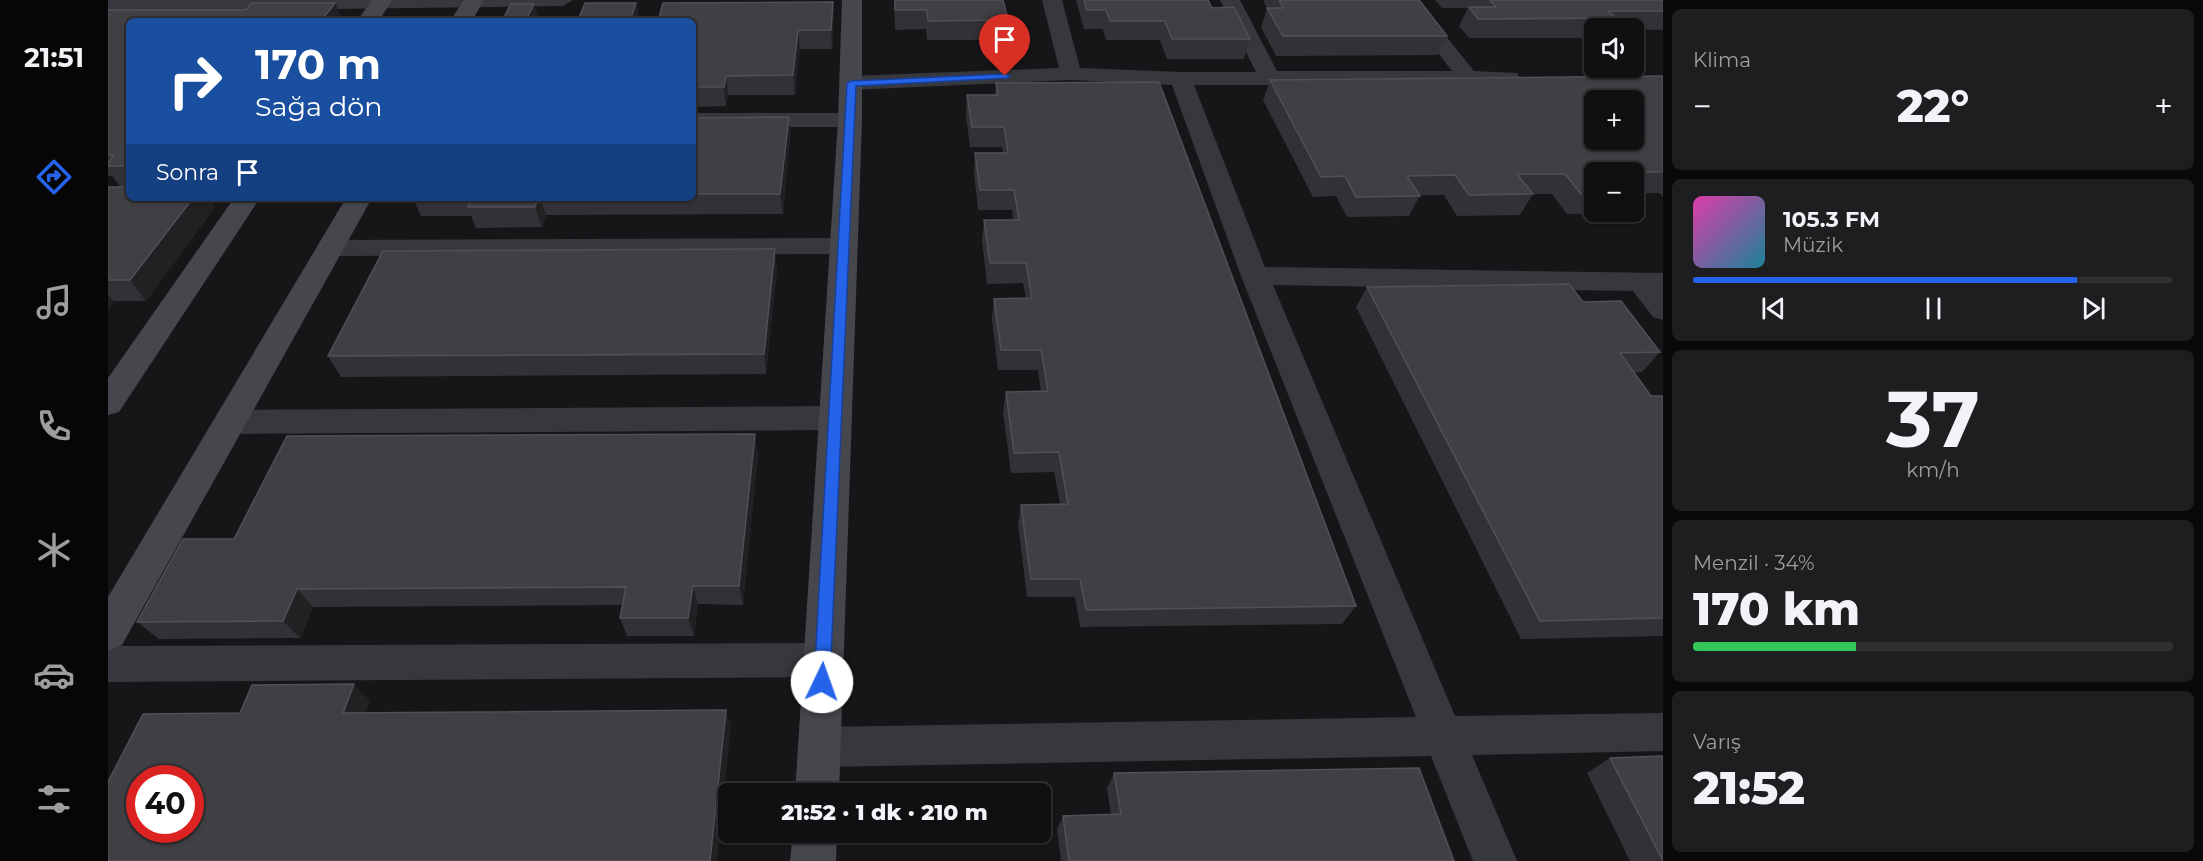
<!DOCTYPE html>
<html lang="tr">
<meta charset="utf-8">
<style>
:root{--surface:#101012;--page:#1e1e20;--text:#f1f3f6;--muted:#9c9d9f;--line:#303032;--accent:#2563eb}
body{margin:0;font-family:Montserrat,sans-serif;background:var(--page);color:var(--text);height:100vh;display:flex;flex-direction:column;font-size:22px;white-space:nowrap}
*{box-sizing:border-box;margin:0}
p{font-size:20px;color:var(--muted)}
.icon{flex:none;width:33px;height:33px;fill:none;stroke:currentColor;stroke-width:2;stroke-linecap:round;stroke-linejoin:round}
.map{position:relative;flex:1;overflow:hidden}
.details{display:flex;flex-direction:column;gap:9px;padding:9px;background:#09090a;width:540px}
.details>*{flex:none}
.guide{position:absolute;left:18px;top:18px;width:570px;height:183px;border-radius:9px;box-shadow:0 2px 4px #0004,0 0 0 2px var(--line);background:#1a4fa0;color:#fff;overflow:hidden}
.controls{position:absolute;left:1476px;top:18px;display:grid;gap:12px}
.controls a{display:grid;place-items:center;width:60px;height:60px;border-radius:9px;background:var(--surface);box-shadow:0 2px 4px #0004,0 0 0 2px var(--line);font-size:30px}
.speed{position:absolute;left:18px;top:765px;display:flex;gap:12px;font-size:30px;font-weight:700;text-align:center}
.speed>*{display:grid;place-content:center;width:78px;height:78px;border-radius:50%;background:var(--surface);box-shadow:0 2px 4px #0004,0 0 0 2px var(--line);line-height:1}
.speed .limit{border:9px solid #d22;background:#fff;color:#111}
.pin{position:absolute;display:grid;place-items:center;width:51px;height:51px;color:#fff;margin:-62px -26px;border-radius:50% 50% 50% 0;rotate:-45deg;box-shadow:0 0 6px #0007}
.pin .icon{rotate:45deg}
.me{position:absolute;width:66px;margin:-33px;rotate:3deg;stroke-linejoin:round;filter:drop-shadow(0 0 4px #0008)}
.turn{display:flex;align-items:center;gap:21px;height:126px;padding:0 30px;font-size:27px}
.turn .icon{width:78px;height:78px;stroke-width:2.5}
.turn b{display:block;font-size:42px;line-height:51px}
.then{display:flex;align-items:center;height:57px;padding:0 30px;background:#0003;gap:12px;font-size:22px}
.big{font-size:45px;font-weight:800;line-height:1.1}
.details .card{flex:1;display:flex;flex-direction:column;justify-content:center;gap:9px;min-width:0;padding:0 21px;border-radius:9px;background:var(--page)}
.details .dial{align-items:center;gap:0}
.dial b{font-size:78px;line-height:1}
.song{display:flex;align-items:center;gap:18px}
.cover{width:72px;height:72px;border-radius:9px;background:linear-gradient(135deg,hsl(320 70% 55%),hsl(190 70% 35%))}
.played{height:6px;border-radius:3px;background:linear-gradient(90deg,var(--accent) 80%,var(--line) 80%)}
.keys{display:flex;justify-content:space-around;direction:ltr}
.heat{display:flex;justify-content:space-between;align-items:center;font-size:33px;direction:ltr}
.charge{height:9px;border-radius:4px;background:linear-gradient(90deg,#34c759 34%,var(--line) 0)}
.trip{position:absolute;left:610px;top:783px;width:333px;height:60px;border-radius:9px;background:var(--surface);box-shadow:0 2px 4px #0004,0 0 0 2px var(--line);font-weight:800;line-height:60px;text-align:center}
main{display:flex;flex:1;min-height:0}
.dock{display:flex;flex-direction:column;width:108px;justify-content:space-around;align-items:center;background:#060607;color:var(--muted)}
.dock .icon{width:42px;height:42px}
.dock .on{color:var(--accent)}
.dock b{font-size:27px;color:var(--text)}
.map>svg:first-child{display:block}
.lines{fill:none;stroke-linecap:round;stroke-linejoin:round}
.street{fill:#37383d;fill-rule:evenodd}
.secondary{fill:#45474d;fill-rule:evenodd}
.wall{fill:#323236}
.shaded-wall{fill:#212124}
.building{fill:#3f3f44;stroke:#4f5156;stroke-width:1.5;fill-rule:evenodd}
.route{fill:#2563eb;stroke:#184099;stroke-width:1.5}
</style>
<main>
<nav class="dock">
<b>21:51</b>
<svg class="icon on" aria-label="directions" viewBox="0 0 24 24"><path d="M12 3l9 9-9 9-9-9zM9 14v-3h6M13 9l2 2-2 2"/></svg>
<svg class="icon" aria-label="music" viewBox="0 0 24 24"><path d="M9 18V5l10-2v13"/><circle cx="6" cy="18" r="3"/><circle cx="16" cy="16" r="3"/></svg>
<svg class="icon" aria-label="phone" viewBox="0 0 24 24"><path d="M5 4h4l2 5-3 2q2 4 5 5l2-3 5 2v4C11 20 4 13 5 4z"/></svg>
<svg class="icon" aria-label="climate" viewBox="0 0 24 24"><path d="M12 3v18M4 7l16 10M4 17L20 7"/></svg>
<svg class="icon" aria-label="car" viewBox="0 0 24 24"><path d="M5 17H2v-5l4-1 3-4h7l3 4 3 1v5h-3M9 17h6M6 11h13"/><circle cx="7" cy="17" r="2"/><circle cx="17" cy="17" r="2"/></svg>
<svg class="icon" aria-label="filters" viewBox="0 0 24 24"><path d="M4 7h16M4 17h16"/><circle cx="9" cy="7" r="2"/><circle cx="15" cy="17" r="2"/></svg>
</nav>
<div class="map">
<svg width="1555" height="861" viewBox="0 0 1555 861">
<rect width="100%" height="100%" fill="#161618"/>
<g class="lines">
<g class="street">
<path d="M 0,0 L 465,0 L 455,6 L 0,12 Z"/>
<path d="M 934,0 L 954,0 L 972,68 L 1073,72 L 1148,72 L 1112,0 L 1132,0 L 1169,71 L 1344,71 L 1289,0 L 1309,0 L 1366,71 L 1409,73 L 1412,78 L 1409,83 L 1401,85 L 1086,85 L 1157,267 L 1555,273 L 1555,320 L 1545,317 L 1525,291 L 1165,285 L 1347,716 L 1555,713 L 1555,751 L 1364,755 L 1409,861 L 1365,861 L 1323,756 L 711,767 L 697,761 L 691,747 L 697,733 L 711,727 L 1308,717 L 1133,276 L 1064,85 L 963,80 L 743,90 L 735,88 L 732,83 L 735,78 L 743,76 L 951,68 Z"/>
<path d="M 585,113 L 742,113 L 750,115 L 753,120 L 750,125 L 742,127 L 585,127 Z"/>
<path d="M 735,238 L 744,240 L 748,246 L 744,252 L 735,254 L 222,256 L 213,254 L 209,248 L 213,242 L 222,240 Z"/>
<path d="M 727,406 L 738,410 L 743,418 L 738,426 L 727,430 L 122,434 L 111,430 L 106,422 L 111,414 L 122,410 Z"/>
<path d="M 715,643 L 728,648 L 734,660 L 728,672 L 715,677 L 0,682 L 0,646 Z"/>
</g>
<g class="secondary">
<path d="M 264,0 L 284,0 L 271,21 L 249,21 Z"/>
<path d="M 356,0 L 376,0 L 364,21 L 342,21 Z"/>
<path d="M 734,0 L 754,0 L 754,120 L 731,794 L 687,794 L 730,120 Z"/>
<path d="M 126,198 L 152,198 L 11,412 L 0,415 L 0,378 Z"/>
<path d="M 238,198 L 264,198 L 14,645 L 0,651 L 0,597 Z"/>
<path d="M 685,832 L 729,832 L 728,861 L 682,861 Z"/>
</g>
</g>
<g class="wall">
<path d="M 786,0 L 895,0 L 900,20 L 898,40 L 819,40 L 818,29 L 787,30 Z"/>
<path d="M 968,0 L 1100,0 L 1104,8 L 1142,39 L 1136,59 L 1059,59 L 1052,40 L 998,40 L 995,29 L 976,29 Z"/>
<path d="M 1155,0 L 1311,0 L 1339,36 L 1329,55 L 1168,56 L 1153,27 L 1159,8 Z"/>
<path d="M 1327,0 L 1555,0 L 1555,30 L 1486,28 L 1486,38 L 1361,38 L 1351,26 L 1360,8 L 1334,8 Z"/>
<path d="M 725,2 L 726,21 L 724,49 L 692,49 L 687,95 L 620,95 L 618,106 L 585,107 L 585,21 L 394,21 L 426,4 L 430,18 L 471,18 L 528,3 L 531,18 L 551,18 Z"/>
<path d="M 227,3 L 235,21 L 21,21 L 21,186 L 12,186 L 4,176 L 0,176 L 0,10 L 138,10 Z"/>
<path d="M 1555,76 L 1555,197 L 1551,193 L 1536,193 L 1526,208 L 1526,172 L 1486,172 L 1486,212 L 1523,212 L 1522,213 L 1459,214 L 1444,194 L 1425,194 L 1412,215 L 1349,216 L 1336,195 L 1312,195 L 1301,216 L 1239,217 L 1228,196 L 1205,197 L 1155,100 L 1162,80 Z"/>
<path d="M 888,83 L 1248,606 L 1234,624 L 972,627 L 967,597 L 919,597 L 910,524 L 913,505 L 952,504 L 946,472 L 903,473 L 895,412 L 898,392 L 933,392 L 930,370 L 890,370 L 884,319 L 886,299 L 918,298 L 915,283 L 879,284 L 874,240 L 876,220 L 905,220 L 904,210 L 870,210 L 866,173 L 867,153 L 895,153 L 894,147 L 862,147 L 858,115 L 859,95 L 887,95 Z"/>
<path d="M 681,117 L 682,137 L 675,214 L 438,215 L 434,227 L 368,228 L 363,216 L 313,216 L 305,198 L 585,198 L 585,118 Z"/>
<path d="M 0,187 L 107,207 L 38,301 L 6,301 L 0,308 Z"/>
<path d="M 669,269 L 658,374 L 233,377 L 220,356 Z"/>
<path d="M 1259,287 L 1475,302 L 1552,352 L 1534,372 L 1526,373 L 1543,396 L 1555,396 L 1555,636 L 1413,639 L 1248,307 Z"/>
<path d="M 650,454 L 635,605 L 590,604 L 586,636 L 519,636 L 512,618 L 514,605 L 205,607 L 192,638 L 51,639 L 29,622 L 126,539 Z"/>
<path d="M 1502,758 L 1555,861 L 1522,861 L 1479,773 Z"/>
<path d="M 1006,773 L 1346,861 L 953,861 L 949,829 L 955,816 L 1003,815 L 999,788 Z"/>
</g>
<g class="shaded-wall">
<path d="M 725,2 L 726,21 L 724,49 L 723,30 Z"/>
<path d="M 227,3 L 235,21 L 213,21 Z"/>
<path d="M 528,3 L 532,21 L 523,18 Z"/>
<path d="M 426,4 L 431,21 L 419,18 Z"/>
<path d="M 690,30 L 692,49 L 687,95 L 685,75 Z"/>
<path d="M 618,76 L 620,95 L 618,106 L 616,87 Z"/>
<path d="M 681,117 L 682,137 L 675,214 L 672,194 Z"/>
<path d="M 85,198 L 101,198 L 107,207 L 38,301 L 22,280 Z"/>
<path d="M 430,198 L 432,198 L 438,215 L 434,227 L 427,207 Z"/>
<path d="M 667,249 L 669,269 L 658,374 L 656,354 Z"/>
<path d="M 0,294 L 6,301 L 0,308 Z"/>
<path d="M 647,434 L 650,454 L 635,605 L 631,586 Z"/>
<path d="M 585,586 L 590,604 L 586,636 L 580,618 Z"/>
<path d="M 189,589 L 205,607 L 192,638 L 175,621 Z"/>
<path d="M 246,684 L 262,701 L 252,729 L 235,713 Z"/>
<path d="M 618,710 L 623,726 L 609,861 L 602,861 Z"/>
</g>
<g class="building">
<path d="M 787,0 L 895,0 L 900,20 L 820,21 L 819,10 L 787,10 Z"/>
<path d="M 976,0 L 1100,0 L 1104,8 L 1126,7 L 1142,39 L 1064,39 L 1057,21 L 1002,21 L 998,10 L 979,10 Z"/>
<path d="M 1171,0 L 1311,0 L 1339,36 L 1175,36 L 1159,8 L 1175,8 Z"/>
<path d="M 1382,0 L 1555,0 L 1555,11 L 1500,11 L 1508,18 L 1370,19 L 1361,7 L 1388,7 Z"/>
<path d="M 725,2 L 723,30 L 690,30 L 685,75 L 618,76 L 616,87 L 585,87 L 585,21 L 394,21 L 403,4 L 426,4 L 419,18 L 471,18 L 477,3 L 528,3 L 523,18 L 551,18 L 555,3 Z"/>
<path d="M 144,3 L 227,3 L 213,21 L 21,21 L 21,166 L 0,166 L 0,163 L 6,155 L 0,155 L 0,10 L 138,10 Z"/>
<path d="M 1555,76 L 1555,172 L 1486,172 L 1486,194 L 1473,194 L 1457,174 L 1409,174 L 1425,194 L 1361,195 L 1347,175 L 1299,176 L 1312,196 L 1248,197 L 1237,176 L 1213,177 L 1162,80 ZM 1486,100 L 1526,100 L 1526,140 L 1486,140 Z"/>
<path d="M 1051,82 L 1248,606 L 978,610 L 972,579 L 923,579 L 913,505 L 960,504 L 951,452 L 906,453 L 898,392 L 940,391 L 933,350 L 893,350 L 886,299 L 924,298 L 918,263 L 882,263 L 876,220 L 911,220 L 906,190 L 872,190 L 867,153 L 900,153 L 896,127 L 864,127 L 859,95 L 890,95 L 888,83 Z"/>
<path d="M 681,117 L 672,194 L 585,194 L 585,118 Z"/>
<path d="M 1526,180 L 1537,193 L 1526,193 Z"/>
<path d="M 0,187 L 21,187 L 21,198 L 85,198 L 22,280 L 0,280 Z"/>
<path d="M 364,198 L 430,198 L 427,207 L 360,207 Z"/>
<path d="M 667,249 L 656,354 L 220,356 L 275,251 Z"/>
<path d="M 1461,284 L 1475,302 L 1513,301 L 1552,352 L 1512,353 L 1543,396 L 1555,396 L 1555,618 L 1432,621 L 1259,287 Z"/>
<path d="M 647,434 L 631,586 L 585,586 L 580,618 L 512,618 L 518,587 L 189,589 L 175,621 L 29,622 L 75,539 L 126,539 L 179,436 Z"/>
<path d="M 246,684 L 235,713 L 618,710 L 602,861 L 0,861 L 0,782 L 35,714 L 132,713 L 144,685 ZM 32,778 L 82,778 L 82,830 L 32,830 Z"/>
<path d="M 1555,756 L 1555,861 L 1502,758 Z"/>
<path d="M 1311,768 L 1346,861 L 961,861 L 955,816 L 1013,814 L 1006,773 Z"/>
</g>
<path class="route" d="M 897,74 L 902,76 L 900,78 L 748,86 L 722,682 L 720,687 L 714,690 L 708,687 L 706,682 L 739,83 L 743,81 Z"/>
</svg>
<div class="controls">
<a><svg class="icon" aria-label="sound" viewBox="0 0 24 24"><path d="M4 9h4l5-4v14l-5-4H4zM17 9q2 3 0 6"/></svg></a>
<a>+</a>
<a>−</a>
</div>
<div class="speed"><div class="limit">40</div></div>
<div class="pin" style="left:897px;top:76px;background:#d93025"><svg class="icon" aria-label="arrive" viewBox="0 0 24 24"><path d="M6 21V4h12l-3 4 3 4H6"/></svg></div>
<svg class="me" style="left:714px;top:682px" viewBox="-20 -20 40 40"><circle r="19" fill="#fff"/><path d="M0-13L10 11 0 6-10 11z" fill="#2563eb"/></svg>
<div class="trip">21:52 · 1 dk · 210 m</div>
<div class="guide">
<div class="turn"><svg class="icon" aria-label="right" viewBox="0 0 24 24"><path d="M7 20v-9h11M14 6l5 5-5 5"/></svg><div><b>170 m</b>Sağa dön</div></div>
<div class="then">Sonra<svg class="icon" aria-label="arrive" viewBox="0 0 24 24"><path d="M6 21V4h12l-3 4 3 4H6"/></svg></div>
</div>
</div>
<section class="details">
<div class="card"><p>Klima</p>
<div class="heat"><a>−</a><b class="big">22°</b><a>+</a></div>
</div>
<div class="card">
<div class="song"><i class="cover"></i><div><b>105.3 FM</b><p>Müzik</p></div></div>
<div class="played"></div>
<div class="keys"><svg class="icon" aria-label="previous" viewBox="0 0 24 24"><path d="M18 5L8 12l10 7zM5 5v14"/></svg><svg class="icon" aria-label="pause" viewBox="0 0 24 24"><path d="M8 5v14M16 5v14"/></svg><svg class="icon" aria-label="next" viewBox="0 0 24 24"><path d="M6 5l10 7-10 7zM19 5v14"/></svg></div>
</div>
<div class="card dial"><b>37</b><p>km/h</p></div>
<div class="card"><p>Menzil · 34%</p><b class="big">170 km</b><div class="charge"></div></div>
<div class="card"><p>Varış</p><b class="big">21:52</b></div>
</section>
</main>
